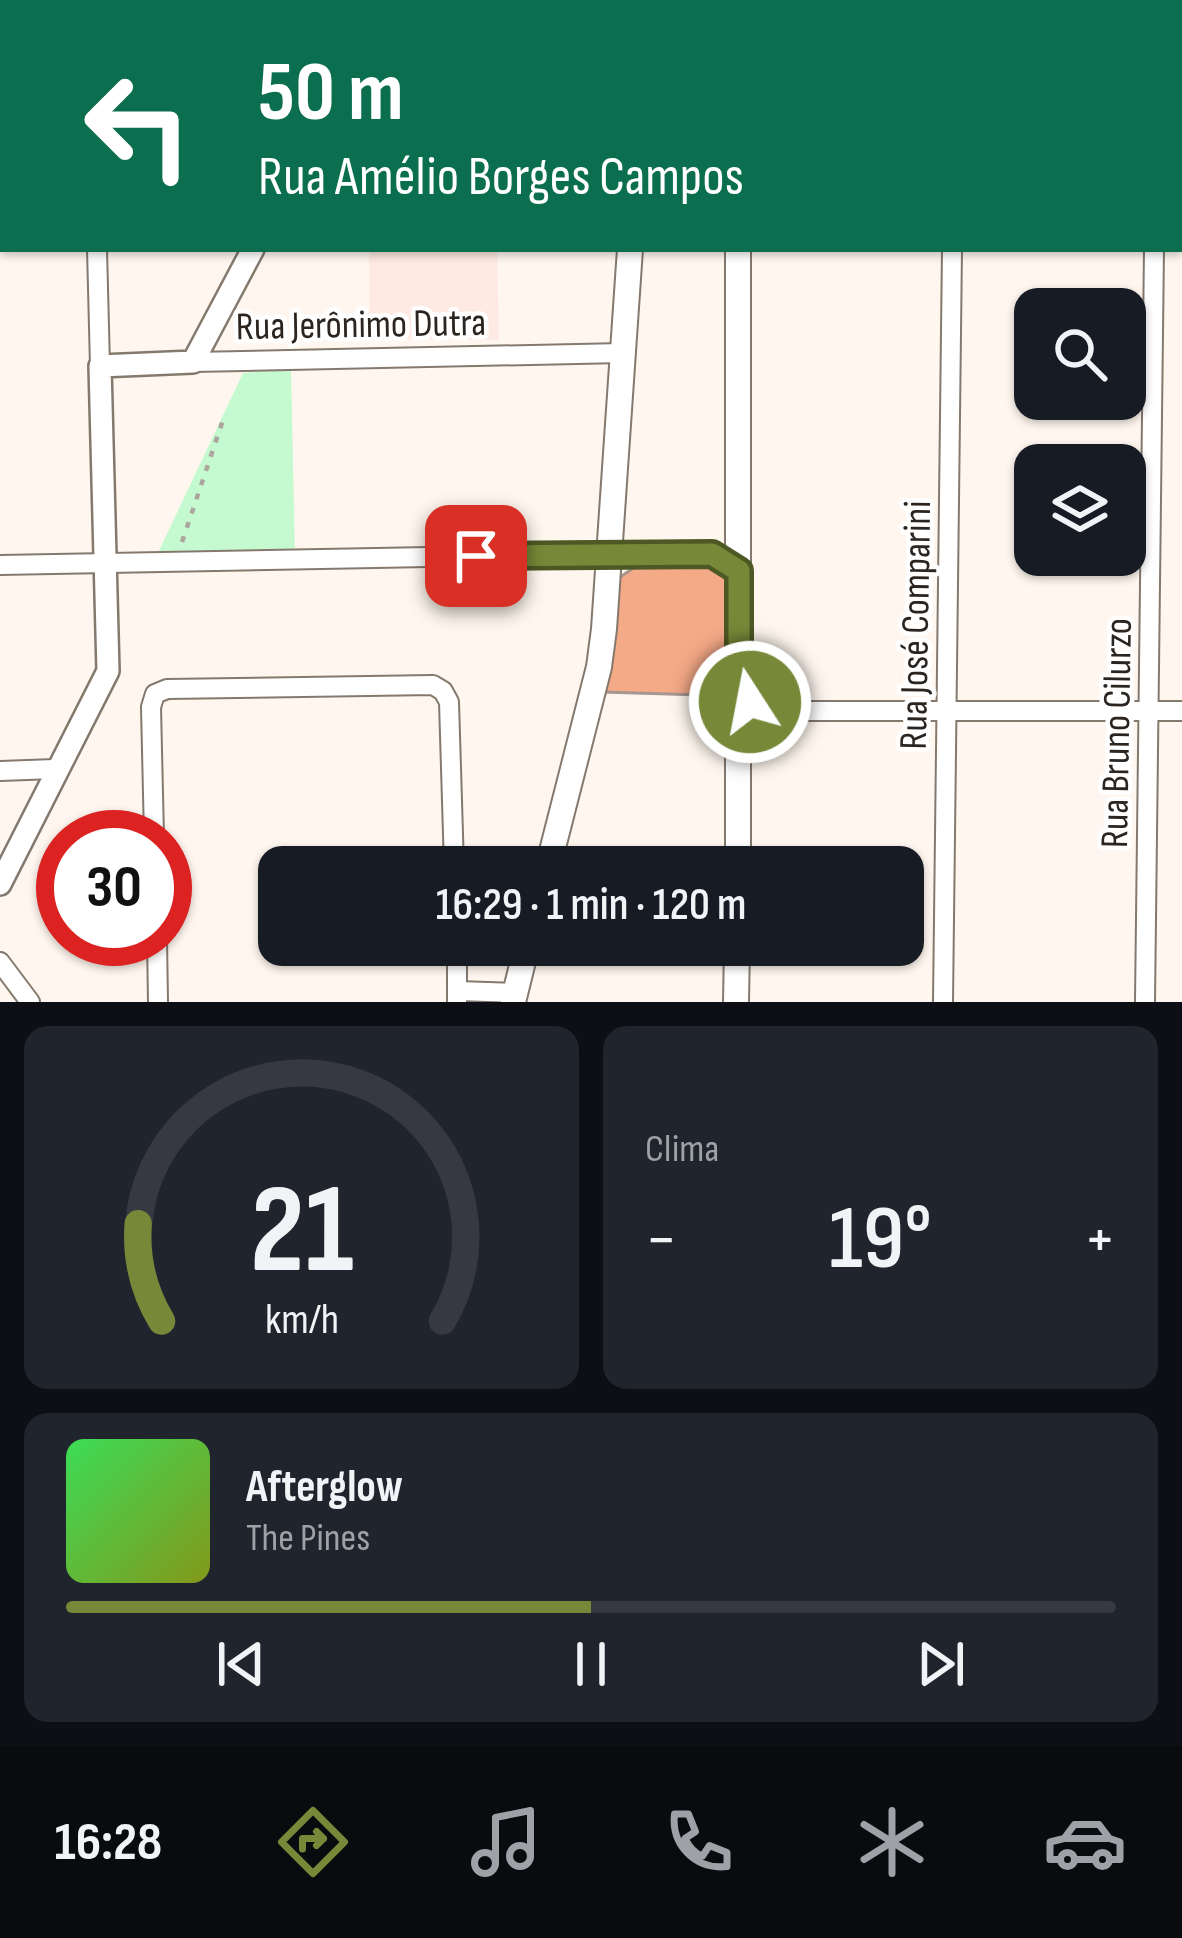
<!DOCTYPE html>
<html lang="pt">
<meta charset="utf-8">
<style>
:root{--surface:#171b24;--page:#20242c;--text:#f1f3f6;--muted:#9ea1a6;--line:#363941;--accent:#778838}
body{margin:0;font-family:"Sofia Sans Condensed",sans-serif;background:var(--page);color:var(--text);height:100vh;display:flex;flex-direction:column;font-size:45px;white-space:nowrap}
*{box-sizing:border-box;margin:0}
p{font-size:39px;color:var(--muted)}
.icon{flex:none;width:66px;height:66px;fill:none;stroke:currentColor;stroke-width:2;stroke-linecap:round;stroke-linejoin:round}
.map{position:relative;height:1002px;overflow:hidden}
.side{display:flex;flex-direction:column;gap:24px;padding:24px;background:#0d0f14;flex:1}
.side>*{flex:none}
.hud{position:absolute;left:0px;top:0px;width:1182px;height:252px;box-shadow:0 3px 9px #0004;background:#0b6e4f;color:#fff;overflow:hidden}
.controls{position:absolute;left:1014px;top:288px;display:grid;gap:24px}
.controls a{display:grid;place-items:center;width:132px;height:132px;border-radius:24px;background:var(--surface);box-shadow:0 3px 9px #0004;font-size:60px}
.speed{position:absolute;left:36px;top:810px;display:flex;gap:24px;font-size:60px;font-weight:700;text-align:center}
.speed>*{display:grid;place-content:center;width:156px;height:156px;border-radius:50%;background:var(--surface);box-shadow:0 3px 9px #0004;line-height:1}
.speed .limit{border:18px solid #d22;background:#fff;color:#111}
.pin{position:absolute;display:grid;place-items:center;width:102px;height:102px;color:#fff;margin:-51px;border-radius:24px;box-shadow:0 6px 18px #0006}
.me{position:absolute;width:132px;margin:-66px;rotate:349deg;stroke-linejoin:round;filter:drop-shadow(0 0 9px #0008)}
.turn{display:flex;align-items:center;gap:42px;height:252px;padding:0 60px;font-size:54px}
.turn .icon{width:156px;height:156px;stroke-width:2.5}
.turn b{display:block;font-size:84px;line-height:102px}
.big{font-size:90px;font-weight:600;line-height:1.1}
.side .widget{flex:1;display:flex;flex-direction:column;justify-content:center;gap:18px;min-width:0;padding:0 42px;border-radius:24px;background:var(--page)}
.side .dial{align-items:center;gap:0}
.dial svg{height:312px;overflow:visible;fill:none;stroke:var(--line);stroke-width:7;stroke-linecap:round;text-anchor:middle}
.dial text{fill:var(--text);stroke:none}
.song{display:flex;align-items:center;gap:36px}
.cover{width:144px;height:144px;border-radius:18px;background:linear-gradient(135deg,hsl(130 70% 55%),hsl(70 70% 35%))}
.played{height:12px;border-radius:6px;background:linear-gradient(90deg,var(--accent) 50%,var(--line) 50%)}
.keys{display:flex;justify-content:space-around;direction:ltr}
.heat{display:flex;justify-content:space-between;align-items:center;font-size:66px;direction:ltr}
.side .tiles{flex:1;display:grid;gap:24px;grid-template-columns:1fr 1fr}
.widget:last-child{grid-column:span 2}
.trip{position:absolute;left:258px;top:846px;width:666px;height:120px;border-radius:24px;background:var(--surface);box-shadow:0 3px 9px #0004;font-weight:600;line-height:120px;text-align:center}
.menu{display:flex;height:192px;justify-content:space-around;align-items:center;background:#090b0e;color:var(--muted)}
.menu .icon{width:84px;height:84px}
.menu .on{color:var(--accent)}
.menu b{font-size:54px;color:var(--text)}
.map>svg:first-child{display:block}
.education{fill:#feeae2}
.green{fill:#c5f9cf}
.building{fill:#f4a987;stroke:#a79790;stroke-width:3}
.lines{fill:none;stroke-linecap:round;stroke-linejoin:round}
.minor-casing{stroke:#85796e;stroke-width:22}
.tertiary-casing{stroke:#85796e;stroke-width:26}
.secondary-casing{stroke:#85796e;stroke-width:28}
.path{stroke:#aca59e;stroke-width:4.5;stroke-dasharray:6 9;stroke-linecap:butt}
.minor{stroke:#fff;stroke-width:18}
.tertiary{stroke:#fff;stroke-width:21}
.secondary{stroke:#fff;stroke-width:24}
.route-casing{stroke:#4d5824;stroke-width:30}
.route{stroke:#778838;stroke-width:21}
.labels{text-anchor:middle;stroke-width:9;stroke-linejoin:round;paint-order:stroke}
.street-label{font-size:39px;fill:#2a2521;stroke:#fff}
</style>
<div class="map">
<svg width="1182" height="1002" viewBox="0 0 1182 1002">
<rect width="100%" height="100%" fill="#fff7ef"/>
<path class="education" d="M 369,249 L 532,249 L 533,251 L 497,251 L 499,340 L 370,338 Z"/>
<path class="green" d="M 291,369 L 295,555 L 157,555 L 243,373 Z"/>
<path class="building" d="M 704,562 L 719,567 L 734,586 L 734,696 L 602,692 L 617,579 L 641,563 Z"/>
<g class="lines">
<g class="minor-casing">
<g id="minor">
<path d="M 92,0 L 92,3"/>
<path d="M 955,3 L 955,0"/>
<path d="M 1156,3 L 1156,0"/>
<path d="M 0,164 L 3,164"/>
<path d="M 1179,188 L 1182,188"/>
<path d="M 97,249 L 100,366"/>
<path d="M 193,362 L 623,353"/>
<path d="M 0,565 L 698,552 L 712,554 L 739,571"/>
<path d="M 739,689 L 760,708 L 775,711 L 1182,711"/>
<path d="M 0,771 L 55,769"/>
<path d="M 154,837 L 151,707 L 155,694 L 167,689 L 433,685 L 443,691 L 449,702 L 454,867"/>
<path d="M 157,939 L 158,1002"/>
<path d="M 457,945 L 457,1002"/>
<path d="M 0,962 L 30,1002"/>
<path d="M 458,991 L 515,993"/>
<path d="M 943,1002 L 952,249"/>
<path d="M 1145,1002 L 1154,249"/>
</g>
</g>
<g class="tertiary-casing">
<g id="tertiary">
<path d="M 385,3 L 387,0"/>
<path d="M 0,884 L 108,671 L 100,366 L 193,362 L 253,249"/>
</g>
</g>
<g class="secondary-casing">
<g id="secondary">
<path d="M 647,3 L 647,0"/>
<path d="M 740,3 L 740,0"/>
<path d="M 548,867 L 599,667 L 604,629 L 630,249"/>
<path d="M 738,867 L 738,249"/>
<path d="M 513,1002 L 527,945"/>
<path d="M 736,1002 L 737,945"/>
</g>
</g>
<path class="path" d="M 182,542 L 224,417"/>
<use href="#minor" class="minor"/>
<use href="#tertiary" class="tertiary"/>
<use href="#secondary" class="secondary"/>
</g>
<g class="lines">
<g class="route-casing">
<path id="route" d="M 476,556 L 712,554 L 739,571 L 739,689 L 750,702"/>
</g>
<use href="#route" class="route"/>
</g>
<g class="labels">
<g class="street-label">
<text transform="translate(361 323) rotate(-1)" y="14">Rua Jerônimo Dutra</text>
<text transform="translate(914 625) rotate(-89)" y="14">Rua José Comparini</text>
<text transform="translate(1115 733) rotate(-89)" y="14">Rua Bruno Cilurzo</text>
</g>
</g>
</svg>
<div class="controls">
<a><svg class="icon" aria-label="search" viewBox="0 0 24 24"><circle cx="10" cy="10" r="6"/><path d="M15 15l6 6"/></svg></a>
<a><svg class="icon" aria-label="layers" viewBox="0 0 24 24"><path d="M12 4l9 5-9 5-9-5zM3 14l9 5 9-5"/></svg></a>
</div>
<div class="speed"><div class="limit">30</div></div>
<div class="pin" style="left:476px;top:556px;background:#d93025"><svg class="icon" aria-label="arrive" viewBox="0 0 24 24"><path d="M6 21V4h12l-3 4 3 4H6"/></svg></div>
<svg class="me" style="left:750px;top:702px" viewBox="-20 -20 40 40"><circle r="17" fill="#778838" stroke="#fff" stroke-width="3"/><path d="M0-11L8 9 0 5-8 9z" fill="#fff"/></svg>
<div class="trip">16:29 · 1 min · 120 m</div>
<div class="hud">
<div class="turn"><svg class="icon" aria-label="left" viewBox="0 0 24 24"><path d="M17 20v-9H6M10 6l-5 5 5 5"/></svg><div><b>50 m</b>Rua Amélio Borges Campos</div></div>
</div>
</div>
<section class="side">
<div class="tiles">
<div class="widget dial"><svg viewBox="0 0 100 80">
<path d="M14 69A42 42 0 1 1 86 69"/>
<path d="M14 69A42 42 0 0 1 8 44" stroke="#778838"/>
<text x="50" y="56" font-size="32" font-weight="700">21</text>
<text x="50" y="72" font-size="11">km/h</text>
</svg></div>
<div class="widget"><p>Clima</p>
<div class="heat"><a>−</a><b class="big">19°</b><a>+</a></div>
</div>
<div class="widget">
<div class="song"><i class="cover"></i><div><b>Afterglow</b><p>The Pines</p></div></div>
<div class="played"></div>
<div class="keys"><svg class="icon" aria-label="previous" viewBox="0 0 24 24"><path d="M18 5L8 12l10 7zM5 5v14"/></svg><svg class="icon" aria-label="pause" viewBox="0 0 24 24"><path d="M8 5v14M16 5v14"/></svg><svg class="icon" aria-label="next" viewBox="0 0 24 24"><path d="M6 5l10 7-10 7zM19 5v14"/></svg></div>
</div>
</div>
</section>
<nav class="menu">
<b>16:28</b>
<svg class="icon on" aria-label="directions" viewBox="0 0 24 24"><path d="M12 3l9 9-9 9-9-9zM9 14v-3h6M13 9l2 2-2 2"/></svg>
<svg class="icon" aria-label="music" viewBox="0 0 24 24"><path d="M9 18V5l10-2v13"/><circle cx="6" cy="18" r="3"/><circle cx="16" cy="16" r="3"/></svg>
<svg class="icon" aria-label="phone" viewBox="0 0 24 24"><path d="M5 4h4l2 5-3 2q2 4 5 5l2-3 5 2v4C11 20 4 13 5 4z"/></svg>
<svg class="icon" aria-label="climate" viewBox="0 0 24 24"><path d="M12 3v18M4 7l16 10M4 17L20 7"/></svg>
<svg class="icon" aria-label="car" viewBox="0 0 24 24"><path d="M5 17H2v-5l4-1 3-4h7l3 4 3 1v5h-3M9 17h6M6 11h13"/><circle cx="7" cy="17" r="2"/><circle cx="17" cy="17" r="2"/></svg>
</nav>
